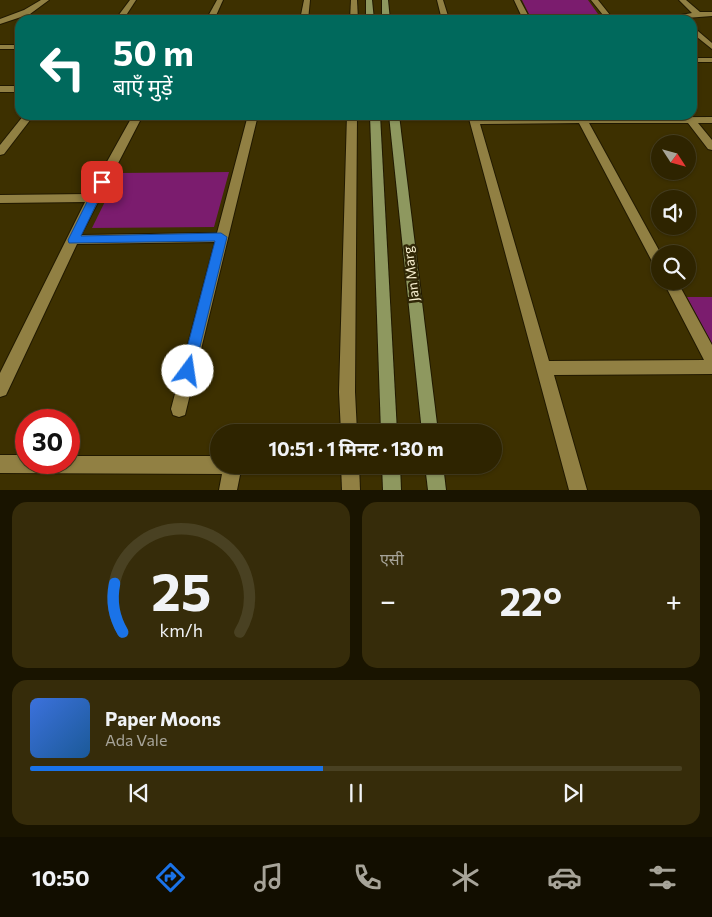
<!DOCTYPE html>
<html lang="hi">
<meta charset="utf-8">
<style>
:root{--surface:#2e2400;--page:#362c0a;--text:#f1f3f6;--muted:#a7a499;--line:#494122;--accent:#1a73e8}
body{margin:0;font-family:Commissioner,"Noto Sans Devanagari",sans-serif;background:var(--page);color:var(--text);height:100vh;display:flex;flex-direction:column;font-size:19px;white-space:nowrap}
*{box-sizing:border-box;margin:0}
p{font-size:16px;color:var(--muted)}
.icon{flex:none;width:28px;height:28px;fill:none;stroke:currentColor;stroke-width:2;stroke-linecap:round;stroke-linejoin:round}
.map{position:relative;height:490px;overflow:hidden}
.sheet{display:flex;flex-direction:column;gap:12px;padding:12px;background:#191400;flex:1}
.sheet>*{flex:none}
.banner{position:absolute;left:15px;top:15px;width:682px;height:105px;border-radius:15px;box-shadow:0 1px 4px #0004,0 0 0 1px var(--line);background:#00695c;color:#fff;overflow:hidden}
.needle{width:32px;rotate:126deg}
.controls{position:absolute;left:651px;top:135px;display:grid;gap:10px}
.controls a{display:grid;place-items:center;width:45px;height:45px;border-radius:50%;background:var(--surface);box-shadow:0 1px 4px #0004,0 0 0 1px var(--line);font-size:25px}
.speed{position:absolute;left:15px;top:409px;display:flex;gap:10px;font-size:25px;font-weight:700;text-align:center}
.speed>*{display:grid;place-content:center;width:65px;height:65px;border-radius:50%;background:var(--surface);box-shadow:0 1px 4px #0004,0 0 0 1px var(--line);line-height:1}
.speed .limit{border:8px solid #d22;background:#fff;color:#111}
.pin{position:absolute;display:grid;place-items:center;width:42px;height:42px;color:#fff;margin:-21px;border-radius:10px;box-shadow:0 2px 8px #0006}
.me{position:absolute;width:55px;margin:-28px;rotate:14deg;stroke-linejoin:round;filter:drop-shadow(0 0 4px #0008)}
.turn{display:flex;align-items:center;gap:18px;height:105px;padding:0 15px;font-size:22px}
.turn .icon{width:65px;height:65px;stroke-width:2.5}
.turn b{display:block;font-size:35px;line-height:42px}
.big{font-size:38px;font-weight:700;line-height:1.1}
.sheet .tile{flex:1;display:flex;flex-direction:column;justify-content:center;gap:8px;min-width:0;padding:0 18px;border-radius:15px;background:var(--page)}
.sheet .dial{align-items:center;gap:0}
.dial svg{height:130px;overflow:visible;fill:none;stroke:var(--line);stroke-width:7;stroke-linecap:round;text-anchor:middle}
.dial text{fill:var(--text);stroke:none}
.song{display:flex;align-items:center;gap:15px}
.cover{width:60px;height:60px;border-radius:8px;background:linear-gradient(135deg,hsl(220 70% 55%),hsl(210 70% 35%))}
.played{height:5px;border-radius:2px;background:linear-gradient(90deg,var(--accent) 45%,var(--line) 45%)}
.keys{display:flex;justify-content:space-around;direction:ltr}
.heat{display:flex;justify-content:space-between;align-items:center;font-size:28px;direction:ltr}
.sheet .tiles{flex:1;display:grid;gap:12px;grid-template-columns:1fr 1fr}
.tile:last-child{grid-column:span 2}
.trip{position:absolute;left:210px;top:424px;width:292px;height:50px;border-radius:25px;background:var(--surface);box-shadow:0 1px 4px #0004,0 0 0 1px var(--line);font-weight:700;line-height:50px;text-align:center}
.menu{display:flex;height:80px;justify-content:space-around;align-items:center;background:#120e00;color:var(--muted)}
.menu .icon{width:35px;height:35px}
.menu .active{color:var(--accent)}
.menu b{font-size:22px;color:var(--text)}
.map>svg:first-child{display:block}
.green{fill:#7b1c6e}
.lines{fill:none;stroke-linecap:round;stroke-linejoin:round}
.minor-casing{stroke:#211900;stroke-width:2}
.tertiary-casing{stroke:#211900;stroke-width:2}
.secondary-casing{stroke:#211900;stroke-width:2}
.minor{fill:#918043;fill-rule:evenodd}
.tertiary{fill:#918043;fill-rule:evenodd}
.secondary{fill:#8e985f;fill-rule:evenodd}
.route{fill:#1a73e8;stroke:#114b97}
.labels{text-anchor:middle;stroke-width:5;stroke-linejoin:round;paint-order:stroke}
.street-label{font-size:14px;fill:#f9f0d1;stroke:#302706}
</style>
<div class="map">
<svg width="712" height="490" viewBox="0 0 712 490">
<rect width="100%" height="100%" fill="#3d3000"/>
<g class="green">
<path d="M 522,0 L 588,0 L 598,14 L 529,14 Z"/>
<path d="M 229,172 L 214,227 L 92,228 L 119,173 Z"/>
<path d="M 687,297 L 712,297 L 712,344 Z"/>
</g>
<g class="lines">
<g class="minor-casing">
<g id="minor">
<path d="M 41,0 L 49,0 L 30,14 L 0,24 L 0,19 L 24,10 Z"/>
<path d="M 130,0 L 136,0 L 123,20 L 115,20 Z"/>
<path d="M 217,0 L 223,0 L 214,20 L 206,20 Z"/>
<path d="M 304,0 L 310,0 L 308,20 L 300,20 Z"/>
<path d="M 437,0 L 443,0 L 448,16 L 521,15 L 514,0 L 520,0 L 528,15 L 603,15 L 591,0 L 598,0 L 610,15 L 681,15 L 692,13 L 679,0 L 686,0 L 700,12 L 712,12 L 712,16 L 686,18 L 688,20 L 442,20 Z"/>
<path d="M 692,26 L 712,43 L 712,49 L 692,33 Z"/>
<rect x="0" y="45" width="20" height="4"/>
<rect x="692" y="58" width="20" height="4"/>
<rect x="0" y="86" width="20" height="6"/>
<path d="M 24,115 L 34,115 L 4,154 L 0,155 L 0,145 Z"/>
<path d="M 133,115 L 143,115 L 81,235 L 217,233 L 248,115 L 258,115 L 185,415 L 179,417 L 173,415 L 171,409 L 215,242 L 77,244 L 6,395 L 0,397 L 0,373 L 85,202 L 0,203 L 0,195 L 89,194 Z"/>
<path d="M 468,115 L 478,115 L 479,118 L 712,117 L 712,123 L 698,123 L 712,140 L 712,150 L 708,149 L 688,123 L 589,123 L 661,254 L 660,268 L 655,267 L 579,123 L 480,124 L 549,361 L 704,360 L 663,281 L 677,281 L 712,345 L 712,374 L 554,375 L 587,490 L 569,490 Z"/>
<path d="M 0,455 L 26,455 L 26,462 L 69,462 L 69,456 L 219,456 L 219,465 L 242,465 L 237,490 L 219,490 L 222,474 L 0,473 Z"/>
</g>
</g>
<g class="tertiary-casing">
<g id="tertiary">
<path d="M 351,0 L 357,0 L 358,20 L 350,20 Z"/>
<path d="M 347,115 L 357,115 L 355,392 L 357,432 L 341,432 L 339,392 Z"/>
<path d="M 341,465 L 359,465 L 360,490 L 342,490 Z"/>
</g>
</g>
<g class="secondary-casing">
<g id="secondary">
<path d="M 366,0 L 372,0 L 374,20 L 366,20 Z"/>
<path d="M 382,0 L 388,0 L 390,20 L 382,20 Z"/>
<path d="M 370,115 L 380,115 L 397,432 L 381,432 Z"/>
<path d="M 389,115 L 399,115 L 438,432 L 422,432 Z"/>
<path d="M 382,465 L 400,465 L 401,490 L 383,490 Z"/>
<path d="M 425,465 L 443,465 L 446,490 L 428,490 Z"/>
</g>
</g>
<use href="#minor" class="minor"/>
<use href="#tertiary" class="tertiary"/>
<use href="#secondary" class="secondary"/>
</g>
<path class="route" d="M 102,178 L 107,182 L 81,236 L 221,233 L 227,237 L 193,375 L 188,377 L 183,375 L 181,371 L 215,241 L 69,243 L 68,240 L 97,182 Z"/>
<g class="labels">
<g class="street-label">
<text transform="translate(411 274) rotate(-97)" y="5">Jan Marg</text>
</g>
</g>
</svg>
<div class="controls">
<a><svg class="needle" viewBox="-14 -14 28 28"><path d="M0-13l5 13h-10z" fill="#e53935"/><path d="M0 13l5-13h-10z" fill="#a7a499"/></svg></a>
<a><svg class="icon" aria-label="sound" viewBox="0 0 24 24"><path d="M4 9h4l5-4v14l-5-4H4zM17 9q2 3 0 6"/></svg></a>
<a><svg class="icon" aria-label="search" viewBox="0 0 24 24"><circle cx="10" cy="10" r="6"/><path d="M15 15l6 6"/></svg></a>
</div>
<div class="speed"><div class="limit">30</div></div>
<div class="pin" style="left:102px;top:182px;background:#d93025"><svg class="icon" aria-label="arrive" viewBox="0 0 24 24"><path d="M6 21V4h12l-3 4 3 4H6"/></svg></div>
<svg class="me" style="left:188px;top:371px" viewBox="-20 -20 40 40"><circle r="19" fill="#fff"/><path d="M0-13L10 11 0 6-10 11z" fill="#1a73e8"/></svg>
<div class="trip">10:51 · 1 मिनट · 130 m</div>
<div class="banner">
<div class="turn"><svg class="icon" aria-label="left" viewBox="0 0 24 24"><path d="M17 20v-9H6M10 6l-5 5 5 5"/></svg><div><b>50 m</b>बाएँ मुड़ें</div></div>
</div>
</div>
<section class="sheet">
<div class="tiles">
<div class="tile dial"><svg viewBox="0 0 100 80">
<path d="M14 69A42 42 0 1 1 86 69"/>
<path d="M14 69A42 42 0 0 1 9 39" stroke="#1a73e8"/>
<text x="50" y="56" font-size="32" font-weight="700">25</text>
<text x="50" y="72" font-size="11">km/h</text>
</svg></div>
<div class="tile"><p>एसी</p>
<div class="heat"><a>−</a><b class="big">22°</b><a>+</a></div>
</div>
<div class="tile">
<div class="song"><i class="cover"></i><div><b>Paper Moons</b><p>Ada Vale</p></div></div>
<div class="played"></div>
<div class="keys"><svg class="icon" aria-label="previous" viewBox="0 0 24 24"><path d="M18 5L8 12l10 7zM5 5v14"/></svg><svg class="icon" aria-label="pause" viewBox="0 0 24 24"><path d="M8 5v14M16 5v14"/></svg><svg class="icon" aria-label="next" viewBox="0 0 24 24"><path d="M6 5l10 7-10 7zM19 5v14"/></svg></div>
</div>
</div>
</section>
<nav class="menu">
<b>10:50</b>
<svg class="icon active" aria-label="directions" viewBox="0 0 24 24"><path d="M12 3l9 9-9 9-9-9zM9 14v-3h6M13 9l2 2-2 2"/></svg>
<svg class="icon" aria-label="music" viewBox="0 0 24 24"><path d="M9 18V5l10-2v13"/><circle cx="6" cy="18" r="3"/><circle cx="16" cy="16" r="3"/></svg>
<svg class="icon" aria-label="phone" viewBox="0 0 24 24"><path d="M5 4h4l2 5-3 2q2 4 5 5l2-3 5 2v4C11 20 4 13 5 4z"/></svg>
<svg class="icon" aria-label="climate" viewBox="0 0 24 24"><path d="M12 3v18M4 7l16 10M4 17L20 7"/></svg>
<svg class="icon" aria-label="car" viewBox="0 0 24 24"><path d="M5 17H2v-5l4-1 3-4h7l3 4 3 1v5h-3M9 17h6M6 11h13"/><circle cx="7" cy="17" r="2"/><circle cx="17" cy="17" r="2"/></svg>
<svg class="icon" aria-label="filters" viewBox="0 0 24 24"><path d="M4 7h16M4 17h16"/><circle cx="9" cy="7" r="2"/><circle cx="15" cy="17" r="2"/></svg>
</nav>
